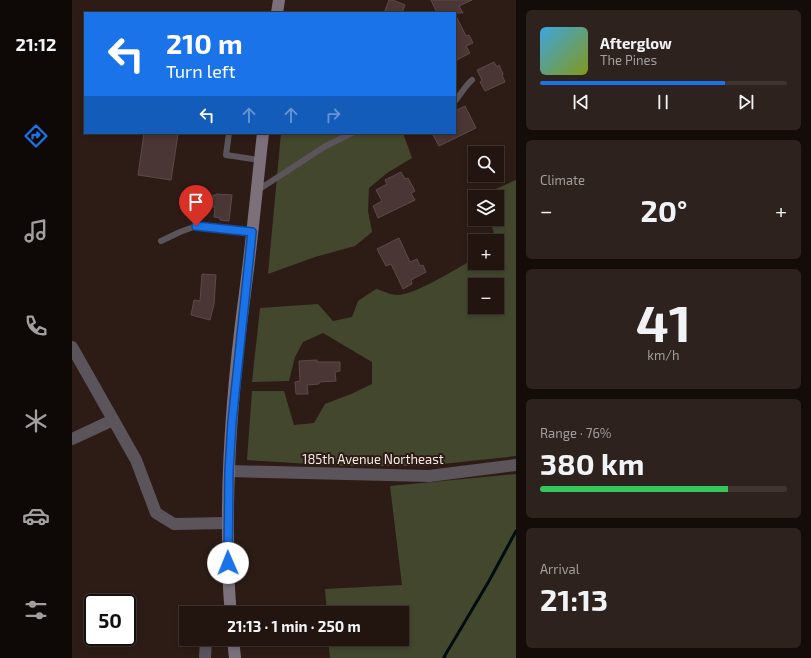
<!DOCTYPE html>
<meta charset="utf-8">
<style>
:root{--surface:#221510;--page:#2e221e;--text:#f1f3f6;--muted:#a29f9f;--line:#3f3430;--accent:#1a73e8}
body{margin:0;font-family:"Exo 2",sans-serif;background:var(--page);color:var(--text);height:100vh;display:flex;flex-direction:column;font-size:15px;white-space:nowrap}
*{box-sizing:border-box;margin:0}
p{font-size:13px;color:var(--muted)}
.icon{flex:none;width:22px;height:22px;fill:none;stroke:currentColor;stroke-width:2;stroke-linecap:round;stroke-linejoin:round}
.map{position:relative;flex:1;overflow:hidden}
.details{display:flex;flex-direction:column;gap:10px;padding:10px;background:#130c09;width:295px}
.details>*{flex:none}
.guide{position:absolute;left:12px;top:12px;width:372px;height:122px;border-radius:0px;box-shadow:0 2px 6px #0003,0 0 0 1px var(--line);background:#1a73e8;color:#fff;overflow:hidden}
.controls{position:absolute;left:396px;top:146px;display:grid;gap:8px}
.controls a{display:grid;place-items:center;width:36px;height:36px;border-radius:0px;background:var(--surface);box-shadow:0 2px 6px #0003,0 0 0 1px var(--line);font-size:20px}
.speed{position:absolute;left:12px;top:594px;display:flex;gap:8px;font-size:20px;font-weight:700;text-align:center}
.speed>*{display:grid;place-content:center;width:52px;height:52px;border-radius:50%;background:var(--surface);box-shadow:0 2px 6px #0003,0 0 0 1px var(--line);line-height:1}
.speed .limit{border:2px solid #111;border-radius:6px;background:#fff;color:#111}
.pin{position:absolute;display:grid;place-items:center;width:34px;height:34px;color:#fff;margin:-41px -17px;border-radius:50% 50% 50% 0;rotate:-45deg;box-shadow:0 0 4px #0007}
.pin .icon{rotate:45deg}
.me{position:absolute;width:44px;margin:-22px;rotate:359deg;stroke-linejoin:round;filter:drop-shadow(0 0 3px #0008)}
.turn{display:flex;align-items:center;gap:14px;height:84px;padding:0 16px;font-size:18px}
.turn .icon{width:52px;height:52px;stroke-width:2.5}
.turn b{display:block;font-size:28px;line-height:34px}
.lanes{display:flex;align-items:center;height:38px;padding:0 16px;background:#0003;justify-content:center;gap:20px;direction:ltr}
.lanes .off{opacity:.35}
.big{font-size:30px;font-weight:700;line-height:1.1}
.details .tile{flex:1;display:flex;flex-direction:column;justify-content:center;gap:6px;min-width:0;padding:0 14px;border-radius:6px;background:var(--page)}
.details .dial{align-items:center;gap:0}
.dial b{font-size:52px;line-height:1}
.song{display:flex;align-items:center;gap:12px}
.cover{width:48px;height:48px;border-radius:6px;background:linear-gradient(135deg,hsl(200 70% 55%),hsl(70 70% 35%))}
.played{height:4px;border-radius:2px;background:linear-gradient(90deg,var(--accent) 75%,var(--line) 75%)}
.keys{display:flex;justify-content:space-around;direction:ltr}
.heat{display:flex;justify-content:space-between;align-items:center;font-size:22px;direction:ltr}
.charge{height:6px;border-radius:3px;background:linear-gradient(90deg,#34c759 76%,var(--line) 0)}
.trip{position:absolute;left:107px;top:606px;width:230px;height:40px;border-radius:0px;background:var(--surface);box-shadow:0 2px 6px #0003,0 0 0 1px var(--line);font-weight:700;line-height:40px;text-align:center}
main{display:flex;flex:1;min-height:0}
.menu{display:flex;flex-direction:column;width:72px;justify-content:space-around;align-items:center;background:#0e0806;color:var(--muted)}
.menu .icon{width:28px;height:28px}
.menu .active{color:var(--accent)}
.menu b{font-size:18px;color:var(--text)}
.map>svg:first-child{display:block}
.green{fill:#42472d;fill-rule:evenodd}
.lines{fill:none;stroke-linecap:round;stroke-linejoin:round}
.stream{stroke:#000c0e;stroke-width:3}
.building{fill:#4a3635;stroke:#5e4948}
.service{stroke:#5b545b;stroke-width:6}
.minor{stroke:#5b545b;stroke-width:12}
.secondary{stroke:#7c717b;stroke-width:12}
.route-casing{stroke:#114b97;stroke-width:10}
.route{stroke:#1a73e8;stroke-width:7}
.labels{text-anchor:middle;stroke-width:4;stroke-linejoin:round;paint-order:stroke}
.street-label{font-size:13px;fill:#f6eae6;stroke:#2d1c16}
</style>
<main>
<nav class="menu">
<b>21:12</b>
<svg class="icon active" aria-label="directions" viewBox="0 0 24 24"><path d="M12 3l9 9-9 9-9-9zM9 14v-3h6M13 9l2 2-2 2"/></svg>
<svg class="icon" aria-label="music" viewBox="0 0 24 24"><path d="M9 18V5l10-2v13"/><circle cx="6" cy="18" r="3"/><circle cx="16" cy="16" r="3"/></svg>
<svg class="icon" aria-label="phone" viewBox="0 0 24 24"><path d="M5 4h4l2 5-3 2q2 4 5 5l2-3 5 2v4C11 20 4 13 5 4z"/></svg>
<svg class="icon" aria-label="climate" viewBox="0 0 24 24"><path d="M12 3v18M4 7l16 10M4 17L20 7"/></svg>
<svg class="icon" aria-label="car" viewBox="0 0 24 24"><path d="M5 17H2v-5l4-1 3-4h7l3 4 3 1v5h-3M9 17h6M6 11h13"/><circle cx="7" cy="17" r="2"/><circle cx="17" cy="17" r="2"/></svg>
<svg class="icon" aria-label="filters" viewBox="0 0 24 24"><path d="M4 7h16M4 17h16"/><circle cx="9" cy="7" r="2"/><circle cx="15" cy="17" r="2"/></svg>
</nav>
<div class="map">
<svg width="444" height="658" viewBox="0 0 444 658">
<rect width="100%" height="100%" fill="#2d1c16"/>
<g class="green">
<path d="M 209,133 L 241,134 L 243,133 L 331,133 L 340,158 L 315,173 L 297,188 L 296,211 L 300,232 L 283,246 L 243,257 L 196,274 Z"/>
<path d="M 444,180 L 444,456 L 352,466 L 271,466 L 175,460 L 180,391 L 212,391 L 222,425 L 242,423 L 253,404 L 279,394 L 300,384 L 300,362 L 251,333 L 231,342 L 223,357 L 217,381 L 180,382 L 188,308 L 246,304 L 261,321 L 280,317 L 286,301 L 304,289 C 311,291 319,295 325,295 C 343,295 386,268 403,258 L 403,263 L 425,263 L 425,241 L 424,241 L 418,219 L 425,219 L 425,197 L 418,197 L 419,191 ZM 403,285 L 425,285 L 425,307 L 403,307 Z"/>
<path d="M 444,474 L 444,658 L 258,658 L 256,639 L 330,639 L 330,613 L 255,613 L 253,589 L 330,585 L 318,486 Z"/>
</g>
<g class="lines">
<path class="stream" d="M 373,658 L 372,657 L 417,581 L 444,531"/>
</g>
<g class="building">
<path d="M 317,0 L 321,0 L 333,5 L 330,13 L 312,13 Z"/>
<path d="M 359,0 L 400,0 L 387,6 L 391,13 L 365,13 Z"/>
<path d="M 383,14 L 394,36 L 397,35 L 401,43 L 394,46 L 398,53 L 383,61 Z"/>
<path d="M 422,62 L 425,67 L 427,65 L 431,74 L 430,75 L 433,82 L 413,91 L 408,82 L 410,81 L 409,78 L 405,70 Z"/>
<path d="M 393,106 L 404,128 L 367,146 L 361,135 L 366,133 L 383,133 L 383,111 Z"/>
<path d="M 72,133 L 106,134 L 99,180 L 66,175 Z"/>
<path d="M 329,172 L 333,179 L 336,178 L 343,191 L 339,193 L 343,200 L 306,218 L 301,206 L 310,201 L 304,190 L 315,184 L 313,180 Z"/>
<path d="M 144,194 L 160,195 L 157,221 L 148,220 L 148,218 L 142,217 L 143,207 L 140,207 L 141,195 L 144,195 Z"/>
<path d="M 327,238 L 338,262 L 345,259 L 348,266 L 351,265 L 354,272 L 339,280 L 340,284 L 331,289 L 319,264 L 314,266 L 305,249 Z"/>
<path d="M 130,274 L 144,275 L 142,304 L 138,320 L 119,315 L 122,300 L 128,301 Z"/>
<path d="M 245,360 L 245,362 L 268,362 L 268,371 L 263,372 L 264,381 L 247,382 L 247,384 L 235,385 L 236,394 L 224,394 L 223,382 L 228,381 L 227,361 Z"/>
</g>
<g class="lines">
<g class="service">
<path d="M 383,101 C 389,94 393,86 400,80"/>
<path d="M 157,133 L 154,155 L 188,160"/>
<path d="M 186,190 L 252,147 L 280,133"/>
<path d="M 89,241 L 108,232 L 124,226 L 180,232"/>
</g>
<g class="minor">
<path d="M 0,347 L 64,460 L 84,513 L 102,524 L 156,523"/>
<path d="M 0,439 L 41,420"/>
<path d="M 157,471 L 357,476 L 444,465"/>
<path d="M 133,658 L 134,639"/>
</g>
<g class="secondary">
<path d="M 205,13 L 207,0"/>
<path d="M 159,613 C 156,588 156,563 156,537 C 155,456 162,374 173,293 C 180,240 185,186 191,133"/>
<path d="M 161,639 L 163,658"/>
</g>
</g>
<g class="lines">
<g class="route-casing">
<path id="route" d="M 124,226 L 180,232 L 160,422 L 157,471 L 156,563"/>
</g>
<use href="#route" class="route"/>
</g>
<g class="labels">
<g class="street-label">
<text x="301" y="464">185th Avenue Northeast</text>
</g>
</g>
</svg>
<div class="controls">
<a><svg class="icon" aria-label="search" viewBox="0 0 24 24"><circle cx="10" cy="10" r="6"/><path d="M15 15l6 6"/></svg></a>
<a><svg class="icon" aria-label="layers" viewBox="0 0 24 24"><path d="M12 4l9 5-9 5-9-5zM3 14l9 5 9-5"/></svg></a>
<a>+</a>
<a>−</a>
</div>
<div class="speed"><div class="limit">50</div></div>
<div class="pin" style="left:124px;top:226px;background:#d93025"><svg class="icon" aria-label="arrive" viewBox="0 0 24 24"><path d="M6 21V4h12l-3 4 3 4H6"/></svg></div>
<svg class="me" style="left:156px;top:563px" viewBox="-20 -20 40 40"><circle r="19" fill="#fff"/><path d="M0-13L10 11 0 6-10 11z" fill="#1a73e8"/></svg>
<div class="trip">21:13 · 1 min · 250 m</div>
<div class="guide">
<div class="turn"><svg class="icon" aria-label="left" viewBox="0 0 24 24"><path d="M17 20v-9H6M10 6l-5 5 5 5"/></svg><div><b>210 m</b>Turn left</div></div>
<div class="lanes"><svg class="icon" aria-label="left" viewBox="0 0 24 24"><path d="M17 20v-9H6M10 6l-5 5 5 5"/></svg><svg class="icon off" aria-label="ahead" viewBox="0 0 24 24"><path d="M12 20V5M6 11l6-6 6 6"/></svg><svg class="icon off" aria-label="ahead" viewBox="0 0 24 24"><path d="M12 20V5M6 11l6-6 6 6"/></svg><svg class="icon off" aria-label="right" viewBox="0 0 24 24"><path d="M7 20v-9h11M14 6l5 5-5 5"/></svg></div>
</div>
</div>
<section class="details">
<div class="tile">
<div class="song"><i class="cover"></i><div><b>Afterglow</b><p>The Pines</p></div></div>
<div class="played"></div>
<div class="keys"><svg class="icon" aria-label="previous" viewBox="0 0 24 24"><path d="M18 5L8 12l10 7zM5 5v14"/></svg><svg class="icon" aria-label="pause" viewBox="0 0 24 24"><path d="M8 5v14M16 5v14"/></svg><svg class="icon" aria-label="next" viewBox="0 0 24 24"><path d="M6 5l10 7-10 7zM19 5v14"/></svg></div>
</div>
<div class="tile"><p>Climate</p>
<div class="heat"><a>−</a><b class="big">20°</b><a>+</a></div>
</div>
<div class="tile dial"><b>41</b><p>km/h</p></div>
<div class="tile"><p>Range · 76%</p><b class="big">380 km</b><div class="charge"></div></div>
<div class="tile"><p>Arrival</p><b class="big">21:13</b></div>
</section>
</main>
